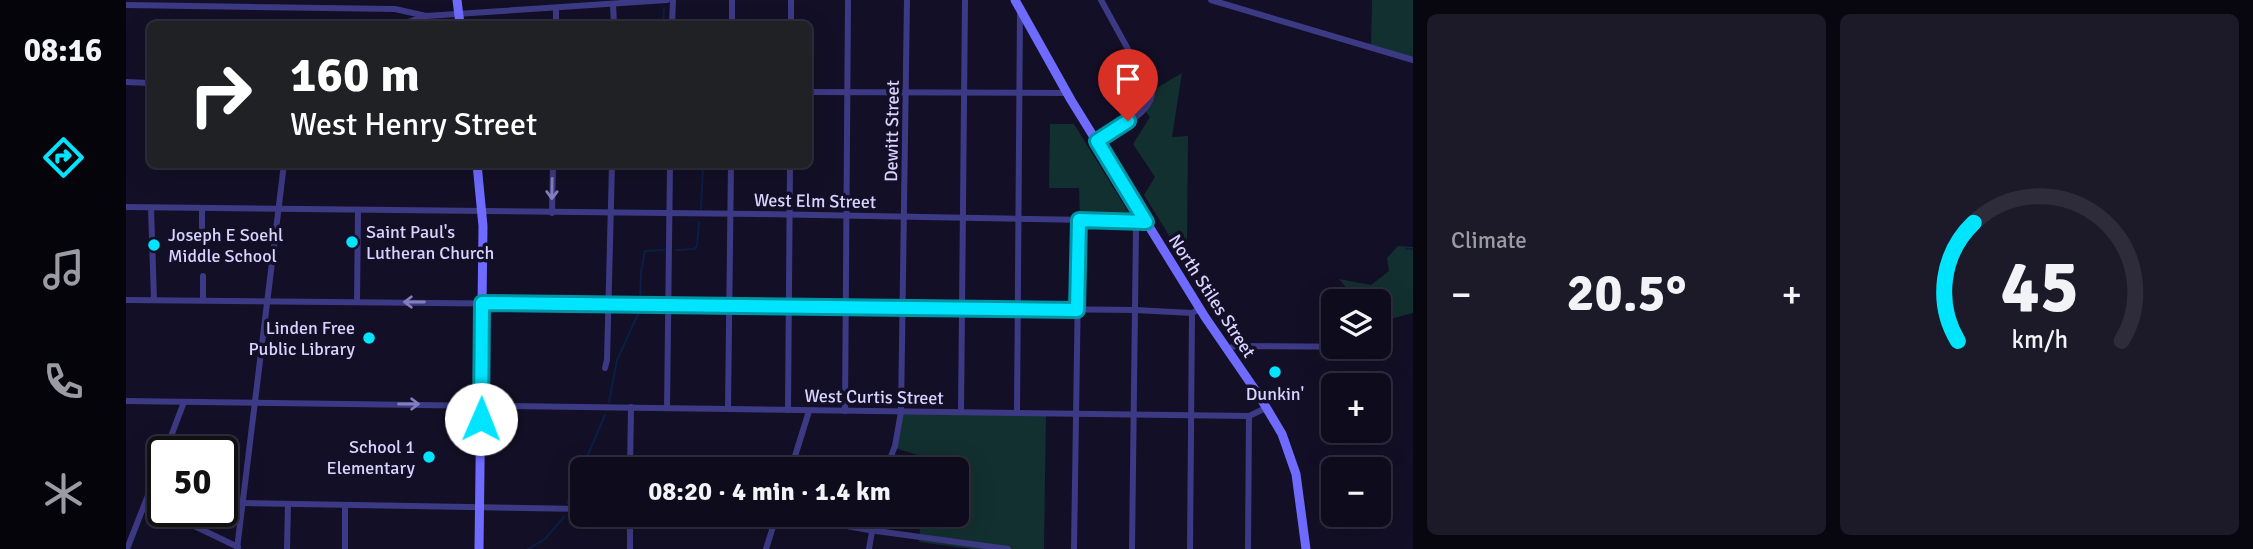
<!DOCTYPE html>
<meta charset="utf-8">
<style>
:root{--surface:#0e0b1c;--page:#1c1929;--text:#f1f3f6;--muted:#9b9ba3;--line:#2e2b3b;--accent:#00e5ff}
body{margin:0;font-family:Signika,sans-serif;background:var(--page);color:var(--text);height:100vh;display:flex;flex-direction:column;font-size:26px;white-space:nowrap}
*{box-sizing:border-box;margin:0}
p{font-size:23px;color:var(--muted)}
.icon{flex:none;width:38px;height:38px;fill:none;stroke:currentColor;stroke-width:2;stroke-linecap:round;stroke-linejoin:round}
.map{position:relative;flex:1;overflow:hidden}
.panel{display:flex;flex-direction:column;gap:14px;padding:14px;background:#08060f;width:840px}
.panel>*{flex:none}
.top-card{position:absolute;left:21px;top:21px;width:665px;height:147px;border-radius:10px;box-shadow:0 7px 28px #0002,0 0 0 2px var(--line);background:#202124;color:#fff;overflow:hidden}
.controls{position:absolute;left:1195px;top:289px;display:grid;gap:14px}
.controls a{display:grid;place-items:center;width:70px;height:70px;border-radius:10px;background:var(--surface);box-shadow:0 7px 28px #0002,0 0 0 2px var(--line);font-size:35px}
.speed{position:absolute;left:21px;top:436px;display:flex;gap:14px;font-size:35px;font-weight:700;text-align:center}
.speed>*{display:grid;place-content:center;width:91px;height:91px;border-radius:50%;background:var(--surface);box-shadow:0 7px 28px #0002,0 0 0 2px var(--line);line-height:1}
.speed .limit{border:4px solid #111;border-radius:10px;background:#fff;color:#111}
.pin{position:absolute;display:grid;place-items:center;width:60px;height:60px;color:#fff;margin:-72px -30px;border-radius:50% 50% 50% 0;rotate:-45deg;box-shadow:0 0 7px #0007}
.pin .icon{rotate:45deg}
.me{position:absolute;width:77px;margin:-38px;rotate:1deg;stroke-linejoin:round;filter:drop-shadow(0 0 5px #0008)}
.turn{display:flex;align-items:center;gap:24px;height:147px;padding:0 28px;font-size:32px}
.turn .icon{width:91px;height:91px;stroke-width:2.5}
.turn b{display:block;font-size:49px;line-height:60px}
.big{font-size:52px;font-weight:700;line-height:1.1}
.panel .widget{flex:1;display:flex;flex-direction:column;justify-content:center;gap:10px;min-width:0;padding:0 24px;border-radius:10px;background:var(--page)}
.panel .dial{align-items:center;gap:0}
.dial svg{height:182px;overflow:visible;fill:none;stroke:var(--line);stroke-width:7;stroke-linecap:round;text-anchor:middle}
.dial text{fill:var(--text);stroke:none}
.heat{display:flex;justify-content:space-between;align-items:center;font-size:38px;direction:ltr}
.panel .tiles{flex:1;display:grid;gap:14px;grid-template-columns:repeat(2,1fr)}
.trip{position:absolute;left:444px;top:457px;width:399px;height:70px;border-radius:10px;background:var(--surface);box-shadow:0 7px 28px #0002,0 0 0 2px var(--line);font-weight:700;line-height:70px;text-align:center}
main{display:flex;flex:1;min-height:0}
.tabs{display:flex;flex-direction:column;width:126px;justify-content:space-around;align-items:center;background:#06040b;color:var(--muted)}
.tabs .icon{width:49px;height:49px}
.tabs .current{color:var(--accent)}
.tabs b{font-size:32px;color:var(--text)}
.map>svg:first-child{display:block}
.green{fill:#12302f}
.lines{fill:none;stroke-linecap:round;stroke-linejoin:round}
.stream{stroke:#0a1f44;stroke-width:2}
.street{stroke:#3d3a85;stroke-width:6}
.secondary{stroke:#6f6bff;stroke-width:9}
.oneway{stroke:#837fbc}
.route-casing{stroke:#0095a6;stroke-width:18}
.route{stroke:#00e5ff;stroke-width:12}
.poi-dot{fill:#00e5ff;stroke:#130f26;stroke-width:2.5}
.labels{text-anchor:middle;stroke-width:7;stroke-linejoin:round;paint-order:stroke}
.street-label{font-size:18px;fill:#d9d4ff;stroke:#130f26}
.poi-label{font-size:18px;fill:#d9d4ff;stroke:#130f26;text-anchor:start}
</style>
<main>
<nav class="tabs">
<b>08:16</b>
<svg class="icon current" aria-label="directions" viewBox="0 0 24 24"><path d="M12 3l9 9-9 9-9-9zM9 14v-3h6M13 9l2 2-2 2"/></svg>
<svg class="icon" aria-label="music" viewBox="0 0 24 24"><path d="M9 18V5l10-2v13"/><circle cx="6" cy="18" r="3"/><circle cx="16" cy="16" r="3"/></svg>
<svg class="icon" aria-label="phone" viewBox="0 0 24 24"><path d="M5 4h4l2 5-3 2q2 4 5 5l2-3 5 2v4C11 20 4 13 5 4z"/></svg>
<svg class="icon" aria-label="climate" viewBox="0 0 24 24"><path d="M12 3v18M4 7l16 10M4 17L20 7"/></svg>
</nav>
<div class="map">
<svg width="1287" height="549" viewBox="0 0 1287 549">
<rect width="100%" height="100%" fill="#130f26"/>
<g class="green">
<path d="M 1246,0 L 1287,0 L 1287,58 L 1245,46 Z"/>
<path d="M 1056,73 L 1046,137 L 1062,136 L 1061,245 L 1049,245 L 1018,195 L 1029,177 L 1007,144 L 1024,117 L 1017,108 L 1024,92 Z"/>
<path d="M 924,124 L 948,124 L 1006,218 L 954,218 L 953,188 L 923,188 Z"/>
<path d="M 1272,246 L 1287,247 L 1287,313 L 1253,322 L 1253,301 L 1215,301 L 1224,292 L 1213,279 L 1245,285 L 1263,271 L 1261,258 Z"/>
<path d="M 775,409 L 920,413 L 918,549 L 846,549 L 793,542 L 795,515 L 831,514 L 831,469 L 797,469 L 798,457 L 766,447 Z"/>
</g>
<g class="lines">
<g class="stream">
<path d="M 537,24 L 538,8"/>
<path d="M 575,209 L 577,164"/>
<path d="M 1280,249 L 1287,249"/>
<path d="M 550,250 L 568,249 L 571,246 L 573,222"/>
<path d="M 514,300 L 515,272 L 519,251 L 538,250"/>
<path d="M 483,402 L 491,360 L 513,312"/>
<path d="M 441,503 L 479,415"/>
<path d="M 402,549 L 419,539 L 438,517"/>
</g>
<g class="street">
<path d="M 1085,0 L 1287,60"/>
<path d="M 487,4 L 488,24"/>
<path d="M 0,5 L 269,9 L 300,16"/>
<path d="M 276,24 L 300,16 L 541,0"/>
<path d="M 430,24 L 430,8"/>
<path d="M 546,24 L 547,0"/>
<path d="M 606,24 L 606,0"/>
<path d="M 665,24 L 665,0"/>
<path d="M 0,82 L 24,83"/>
<path d="M 682,92 L 941,93"/>
<path d="M 971,141 C 987,131 1025,114 1026,93 L 975,0"/>
<path d="M 0,207 L 630,214 L 1020,221"/>
<path d="M 25,208 L 28,300"/>
<path d="M 76,208 L 76,234"/>
<path d="M 426,213 L 427,164"/>
<path d="M 77,276 L 77,300"/>
<path d="M 0,300 L 1009,310 L 1066,313 L 1074,309"/>
<path d="M 231,302 L 232,211"/>
<path d="M 1101,349 L 1109,346 L 1257,347"/>
<path d="M 479,368 L 481,360 L 486,164"/>
<path d="M 0,401 L 1123,416 L 1140,408"/>
<path d="M 541,408 L 544,164"/>
<path d="M 602,409 L 605,164"/>
<path d="M 662,410 L 664,164"/>
<path d="M 719,411 L 722,0"/>
<path d="M 835,412 L 839,0"/>
<path d="M 891,413 L 894,11"/>
<path d="M 39,452 L 58,402"/>
<path d="M 504,469 L 505,407"/>
<path d="M 665,469 L 683,411"/>
<path d="M 760,469 L 769,446 L 775,412 L 781,0"/>
<path d="M 20,503 L 37,511"/>
<path d="M 117,503 L 457,509"/>
<path d="M 37,511 L 112,547"/>
<path d="M 654,514 L 743,530 L 882,549"/>
<path d="M 1,549 L 37,457"/>
<path d="M 111,549 L 158,164"/>
<path d="M 161,549 L 162,504"/>
<path d="M 219,549 L 219,505"/>
<path d="M 504,549 L 504,514"/>
<path d="M 640,549 L 651,514"/>
<path d="M 743,549 L 749,514"/>
<path d="M 948,549 L 953,220"/>
<path d="M 1006,549 L 1010,228"/>
<path d="M 1064,549 L 1066,313"/>
<path d="M 1122,549 L 1123,416"/>
</g>
<g class="secondary">
<path d="M 331,0 L 334,24"/>
<path d="M 889,0 L 945,100 L 1079,317 L 1134,397 L 1156,434 L 1170,474 L 1180,549"/>
<path d="M 351,164 L 357,226 L 353,549"/>
</g>
</g>
<defs><path id="oneway-shaft" d="M-6 0H5M1.5-3L5.5 0L1.5 3" fill="none" stroke-width="1.6" stroke-linecap="round" stroke-linejoin="round" transform="scale(1.75)"/></defs>
<g class="oneway">
<use href="#oneway-shaft" transform="translate(426 189) rotate(91)"/>
<use href="#oneway-shaft" transform="translate(288 302) rotate(-180)"/>
<use href="#oneway-shaft" transform="translate(283 404)"/>
</g>
<g class="lines">
<g class="route-casing">
<path id="route" d="M 355,419 L 356,303 L 951,310 L 953,220 L 1020,222 L 971,141 L 1002,121"/>
</g>
<use href="#route" class="route"/>
</g>
<g class="poi-dot">
<circle cx="226" cy="242" r="7"/>
<circle cx="28" cy="245" r="7"/>
<circle cx="243" cy="338" r="7"/>
<circle cx="1149" cy="372" r="7"/>
<circle cx="303" cy="457" r="7"/>
</g>
<g class="labels">
<g class="street-label">
<text transform="translate(766 131) rotate(-89)" y="6">Dewitt Street</text>
<text transform="translate(689 201) rotate(1)" y="6">West Elm Street</text>
<text transform="translate(1086 296) rotate(57)" y="6">North Stiles Street</text>
<text transform="translate(748 397) rotate(1)" y="6">West Curtis Street</text>
</g>
<g class="poi-label">
<text x="240" y="238">Saint Paul's<tspan x="240" dy="21">Lutheran Church</tspan></text>
<text x="42" y="241">Joseph E Soehl<tspan x="42" dy="21">Middle School</tspan></text>
<text x="229" y="334" text-anchor="end">Linden Free<tspan x="229" dy="21">Public Library</tspan></text>
<text x="1149" y="400" text-anchor="middle">Dunkin'</text>
<text x="289" y="453" text-anchor="end">School 1<tspan x="289" dy="21">Elementary</tspan></text>
</g>
</g>
</svg>
<div class="controls">
<a><svg class="icon" aria-label="layers" viewBox="0 0 24 24"><path d="M12 4l9 5-9 5-9-5zM3 14l9 5 9-5"/></svg></a>
<a>+</a>
<a>−</a>
</div>
<div class="speed"><div class="limit">50</div></div>
<div class="pin" style="left:1002px;top:121px;background:#d93025"><svg class="icon" aria-label="arrive" viewBox="0 0 24 24"><path d="M6 21V4h12l-3 4 3 4H6"/></svg></div>
<svg class="me" style="left:355px;top:419px" viewBox="-20 -20 40 40"><circle r="19" fill="#fff"/><path d="M0-13L10 11 0 6-10 11z" fill="#00e5ff"/></svg>
<div class="trip">08:20 · 4 min · 1.4 km</div>
<div class="top-card">
<div class="turn"><svg class="icon" aria-label="right" viewBox="0 0 24 24"><path d="M7 20v-9h11M14 6l5 5-5 5"/></svg><div><b>160 m</b>West Henry Street</div></div>
</div>
</div>
<section class="panel">
<div class="tiles">
<div class="widget"><p>Climate</p>
<div class="heat"><a>−</a><b class="big">20.5°</b><a>+</a></div>
</div>
<div class="widget dial"><svg viewBox="0 0 100 80">
<path d="M14 69A42 42 0 1 1 86 69"/>
<path d="M14 69A42 42 0 0 1 21 17" stroke="#00e5ff"/>
<text x="50" y="56" font-size="32" font-weight="700">45</text>
<text x="50" y="72" font-size="11">km/h</text>
</svg></div>
</div>
</section>
</main>
